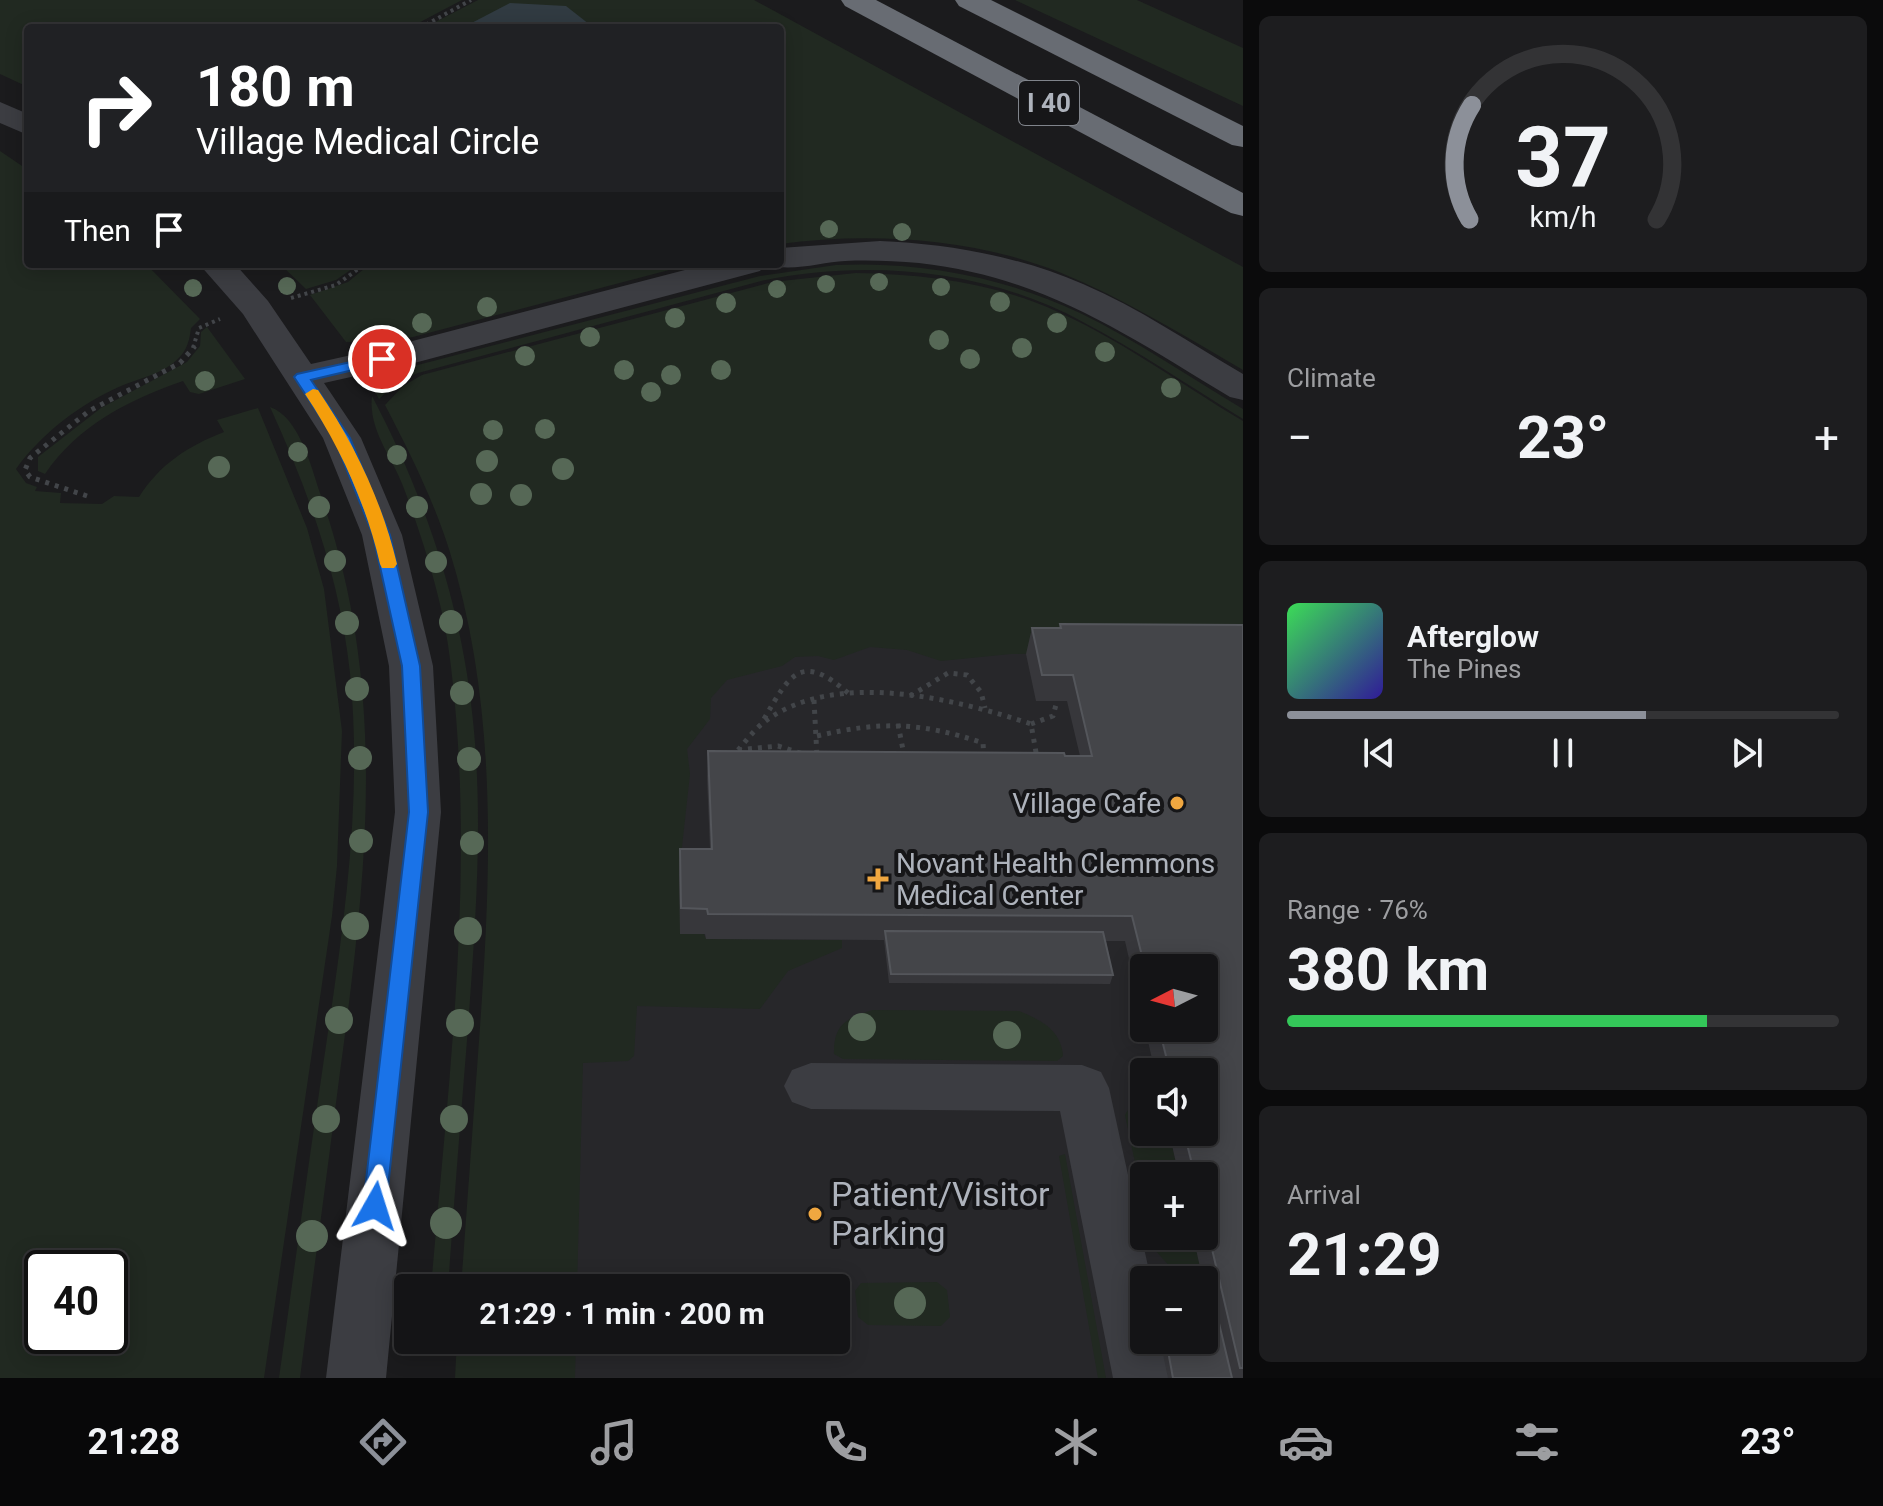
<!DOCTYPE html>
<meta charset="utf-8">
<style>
:root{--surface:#141416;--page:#1d1d1f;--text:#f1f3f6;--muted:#9d9ea1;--line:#333335;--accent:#8c9099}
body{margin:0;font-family:Roboto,sans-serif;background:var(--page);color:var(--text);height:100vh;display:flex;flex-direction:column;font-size:30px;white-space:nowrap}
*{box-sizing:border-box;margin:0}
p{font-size:26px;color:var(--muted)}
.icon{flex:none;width:44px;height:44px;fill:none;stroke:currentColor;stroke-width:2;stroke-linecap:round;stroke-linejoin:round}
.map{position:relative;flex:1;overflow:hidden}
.side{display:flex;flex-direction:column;gap:16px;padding:16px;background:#0b0b0c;width:640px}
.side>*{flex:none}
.guide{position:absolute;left:24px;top:24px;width:760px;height:244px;border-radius:8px;box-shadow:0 4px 20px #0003,0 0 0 2px var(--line);background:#202124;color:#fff;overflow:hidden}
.needle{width:52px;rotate:264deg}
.tools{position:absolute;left:1130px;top:954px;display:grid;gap:16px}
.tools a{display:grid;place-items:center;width:88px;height:88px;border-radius:8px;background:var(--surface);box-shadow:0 4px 20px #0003,0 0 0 2px var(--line);font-size:40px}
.speed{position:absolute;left:24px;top:1250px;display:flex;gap:16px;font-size:40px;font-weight:700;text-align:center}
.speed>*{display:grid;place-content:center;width:104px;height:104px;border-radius:50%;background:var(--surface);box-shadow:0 4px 20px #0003,0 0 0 2px var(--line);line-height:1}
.speed .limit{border:4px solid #111;border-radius:12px;background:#fff;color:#111}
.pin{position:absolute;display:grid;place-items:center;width:68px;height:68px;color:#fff;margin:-34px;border:4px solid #fff;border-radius:50%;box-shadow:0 2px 8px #0007}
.me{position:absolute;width:88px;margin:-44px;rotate:6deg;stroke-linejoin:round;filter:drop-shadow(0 0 6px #0008)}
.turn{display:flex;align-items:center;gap:28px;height:168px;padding:0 40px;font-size:36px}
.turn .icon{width:104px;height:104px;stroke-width:2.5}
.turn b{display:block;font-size:56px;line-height:68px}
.then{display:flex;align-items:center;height:76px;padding:0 40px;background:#0003;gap:16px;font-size:30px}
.big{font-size:60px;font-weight:700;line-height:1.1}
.side .widget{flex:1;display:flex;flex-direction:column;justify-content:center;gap:12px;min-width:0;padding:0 28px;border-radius:12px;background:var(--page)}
.side .dial{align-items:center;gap:0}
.dial svg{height:208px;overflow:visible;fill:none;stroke:var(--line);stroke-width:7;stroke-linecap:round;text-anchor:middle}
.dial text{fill:var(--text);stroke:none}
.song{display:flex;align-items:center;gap:24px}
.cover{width:96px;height:96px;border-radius:12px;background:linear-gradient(135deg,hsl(130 70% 55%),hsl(250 70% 35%))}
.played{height:8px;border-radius:4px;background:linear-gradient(90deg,var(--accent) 65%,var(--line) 65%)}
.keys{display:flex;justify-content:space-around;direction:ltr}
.heat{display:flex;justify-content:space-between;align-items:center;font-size:44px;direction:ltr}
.charge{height:12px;border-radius:6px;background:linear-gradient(90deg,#34c759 76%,var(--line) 0)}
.trip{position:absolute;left:394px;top:1274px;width:456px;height:80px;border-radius:8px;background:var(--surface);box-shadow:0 4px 20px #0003,0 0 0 2px var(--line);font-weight:700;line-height:80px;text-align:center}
.tab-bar{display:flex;height:128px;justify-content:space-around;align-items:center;background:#080809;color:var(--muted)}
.tab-bar .icon{width:56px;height:56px}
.tab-bar .active{color:var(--accent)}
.tab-bar b{font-size:36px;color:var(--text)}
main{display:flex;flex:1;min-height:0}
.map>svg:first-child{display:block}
.built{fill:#27272a;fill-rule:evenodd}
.green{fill:#212921;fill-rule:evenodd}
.water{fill:#313b42}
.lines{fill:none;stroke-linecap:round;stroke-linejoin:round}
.path-far1{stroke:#424549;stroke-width:4;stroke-dasharray:3 4;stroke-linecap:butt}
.path{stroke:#424549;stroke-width:5;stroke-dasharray:4 6;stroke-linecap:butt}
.minor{fill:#3c3d42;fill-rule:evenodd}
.highway{fill:#686c73;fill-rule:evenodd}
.tree{fill:#566856}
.wall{fill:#37373b}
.building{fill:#444549;stroke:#54565b;stroke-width:2}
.route{fill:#1a73e8;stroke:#114b97;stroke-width:2}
.slow{fill:#f59e0b}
.poi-dot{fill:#f0a740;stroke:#161618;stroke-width:3}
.labels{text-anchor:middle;stroke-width:8;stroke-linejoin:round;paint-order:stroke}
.shield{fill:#161618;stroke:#80848b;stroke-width:2}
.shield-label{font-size:26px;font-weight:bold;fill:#aeb3bc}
.poi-label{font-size:28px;fill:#aeb3bc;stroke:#161618;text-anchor:end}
.near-poi-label{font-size:34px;fill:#aeb3bc;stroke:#161618;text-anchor:start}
</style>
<main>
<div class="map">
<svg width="1243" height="1378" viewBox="0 0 1243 1378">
<rect width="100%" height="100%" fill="#1b1b1d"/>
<path class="built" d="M 426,379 L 1243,428 L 1243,1378 L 477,1378 L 480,1340 L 836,1340 L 836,1288 L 483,1288 L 519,791 ZM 1144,968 L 1204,968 L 1204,1028 L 1144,1028 ZM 1144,1072 L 1204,1072 L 1204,1132 L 1144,1132 ZM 1144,1176 L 1204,1176 L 1204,1236 L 1144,1236 ZM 1144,1280 L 1204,1280 L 1204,1340 L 1144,1340 Z"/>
<g class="green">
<path d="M 0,0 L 462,0 L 409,28 L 28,28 L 28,87 L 0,74 Z"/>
<path d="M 478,0 L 754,0 L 1243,267 L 1243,370 C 1183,335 1123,298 1059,272 C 973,238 870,232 780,244 L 780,28 L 424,28 Z"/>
<path d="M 1015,0 L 1137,0 L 1243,48 L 1243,106 Z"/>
<path d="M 0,151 L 28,170 L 28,264 L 146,264 L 200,319 L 191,328 C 189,345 185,354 172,364 C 158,375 137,379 121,386 C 80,404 42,433 16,469 L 26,483 L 37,487 L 35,491 L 61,493 L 60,503 L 102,504 L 114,496 L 139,497 C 160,464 188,446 224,432 L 217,420 L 258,408 L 307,528 L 324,589 L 342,731 L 337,866 L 332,916 L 264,1378 L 0,1378 ZM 42,1268 L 110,1268 L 110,1336 L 42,1336 Z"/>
<path d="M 280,264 L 359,264 L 336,280 L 306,289 Z"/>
<path d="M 370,264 L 692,264 L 413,337 L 394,341 L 346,342 L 310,295 L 348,282 Z"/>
<path d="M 836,265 C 920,261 1004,277 1080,313 C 1136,340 1189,377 1243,409 L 1243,419 C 1189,386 1137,350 1081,321 C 985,269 866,259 761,281 L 418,373 L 397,382 L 379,399 L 374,390 L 414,366 L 760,276 Z"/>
<path d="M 856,273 C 921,274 987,282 1047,307 C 1116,336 1179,383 1243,421 L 1243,650 L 1011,654 L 941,661 L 907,650 L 870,647 L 834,660 L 818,656 L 795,657 L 782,666 L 727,680 L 711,698 L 710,719 L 687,749 L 690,774 L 679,874 L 706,939 L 842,940 L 842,948 L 788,971 L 760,1009 L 637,1006 L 634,1056 L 628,1061 L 583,1063 L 577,1288 L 461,1288 C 467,1206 473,1123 479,1041 C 491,876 499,709 449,549 C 433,499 409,451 385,405 L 403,386 L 422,375 L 772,282 Z"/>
<path d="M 207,327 L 245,379 L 199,394 L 190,392 L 183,381 C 130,399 77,426 45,474 L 38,471 L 38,457 L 101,408 L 187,362 L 200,346 L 201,332 Z"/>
<path d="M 372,396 C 427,500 464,613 474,731 C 483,830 475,929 468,1028 C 461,1114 454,1201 448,1288 L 431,1288 C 448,1082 476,874 451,667 C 445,608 424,542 403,486 C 392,457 368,429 372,396 Z"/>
<path d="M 270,407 C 299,417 311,466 320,493 C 389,690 367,871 340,1072 C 327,1174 313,1276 300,1378 L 279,1378 C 294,1272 308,1166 324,1059 C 343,930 363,804 350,673 C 340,579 309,492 270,407 Z"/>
<path d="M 873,1010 L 1019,1011 C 1041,1020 1061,1030 1063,1056 L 1057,1061 L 843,1059 L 834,1054 C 833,1025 847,1017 873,1010 Z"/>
<path d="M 1144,1098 L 1144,1132 L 1169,1132 L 1179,1176 L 1144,1176 L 1144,1205 L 1125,1115 L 1133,1101 Z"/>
<path d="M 1065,1154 L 1106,1378 L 1098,1378 L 1059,1156 Z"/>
<path d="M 1151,1236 L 1193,1236 L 1203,1280 L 1182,1280 L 1153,1248 Z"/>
<path d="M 701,1280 L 777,1280 L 786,1288 L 694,1288 Z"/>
<path d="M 937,1282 L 947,1290 L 950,1317 L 941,1326 L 868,1325 L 858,1317 L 855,1291 L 861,1283 Z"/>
<path d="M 457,1340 L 576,1340 L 575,1378 L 455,1378 Z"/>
</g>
<path class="water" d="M 510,3 L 566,6 L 594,28 L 462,28 Z"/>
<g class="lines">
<g class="path-far1">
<path d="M 420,28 L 471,0"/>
<path d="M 291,298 L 336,285 L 365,264"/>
<path d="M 193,348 L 199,328 L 220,319"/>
</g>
<g class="path">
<path d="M 87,496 L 30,477 L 25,470 L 30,458 L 89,411 L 180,363 L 195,346"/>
<path d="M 910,696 L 948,673 L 967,675 L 981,692 L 985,708"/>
<path d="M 814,700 L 817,757"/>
<path d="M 764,719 C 790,674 801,652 848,693"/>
<path d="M 898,724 L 904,755"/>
<path d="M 1031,724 L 1053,716 L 1057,701"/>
<path d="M 817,736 C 880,721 921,722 983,743 L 984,758"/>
<path d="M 738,750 L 778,746 L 803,754"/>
<path d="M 738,750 C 746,741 754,730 763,723 C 833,668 956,699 1031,724 L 1037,758"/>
</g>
<g class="minor">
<path d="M 0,102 L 28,114 L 28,135 L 0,123 Z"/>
<path d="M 880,241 C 949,244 1018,256 1083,284 C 1139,308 1190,343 1243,374 L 1243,400 L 1230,397 C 1125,334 1044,277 919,263 C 895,261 870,260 845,261 C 822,262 789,273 767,264 L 780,264 L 780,248 Z"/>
<path d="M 199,264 L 235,264 L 268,301 L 311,364 L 401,344 L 708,264 L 765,264 L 760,271 L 418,362 L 324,383 L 361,438 L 402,535 L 433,666 L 441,812 L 386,1378 L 326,1378 L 395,812 L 389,666 L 362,535 L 323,438 L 243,314 Z"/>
<path d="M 811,1063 L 1082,1065 L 1101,1072 L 1109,1088 L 1151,1280 L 1144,1280 L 1144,1340 L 1165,1340 L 1173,1378 L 1113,1378 L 1060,1111 L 811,1109 L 792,1102 L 784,1086 L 792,1070 Z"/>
</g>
<g class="highway">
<path d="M 841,0 L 876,0 L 1243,193 L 1243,216 L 1231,213 L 845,6 Z"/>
<path d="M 955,0 L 991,0 L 1243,126 L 1243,147 L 1232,145 L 959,6 Z"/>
</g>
</g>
<g class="tree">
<circle cx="829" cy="229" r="9"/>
<circle cx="902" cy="232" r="9"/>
<circle cx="879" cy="282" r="9"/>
<circle cx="826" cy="284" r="9"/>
<circle cx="287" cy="286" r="9"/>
<circle cx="941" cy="287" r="9"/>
<circle cx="193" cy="288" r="9"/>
<circle cx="777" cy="289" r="9"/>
<circle cx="1000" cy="302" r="10"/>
<circle cx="726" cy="303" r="10"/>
<circle cx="487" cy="307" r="10"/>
<circle cx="675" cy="318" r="10"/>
<circle cx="422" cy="323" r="10"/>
<circle cx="1057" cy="323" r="10"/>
<circle cx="590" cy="337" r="10"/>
<circle cx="939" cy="340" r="10"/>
<circle cx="1022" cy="348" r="10"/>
<circle cx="1105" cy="352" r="10"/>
<circle cx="525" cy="356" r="10"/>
<circle cx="970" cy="359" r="10"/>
<circle cx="624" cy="370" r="10"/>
<circle cx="721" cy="370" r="10"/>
<circle cx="671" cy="375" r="10"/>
<circle cx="205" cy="381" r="10"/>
<circle cx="1171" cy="388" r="10"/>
<circle cx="651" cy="392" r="10"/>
<circle cx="545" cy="429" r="10"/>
<circle cx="493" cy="430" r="10"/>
<circle cx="298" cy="452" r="10"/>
<circle cx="397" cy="455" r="10"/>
<circle cx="487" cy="461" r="11"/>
<circle cx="219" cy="467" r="11"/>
<circle cx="563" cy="469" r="11"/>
<circle cx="481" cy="494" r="11"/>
<circle cx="521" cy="495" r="11"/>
<circle cx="319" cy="507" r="11"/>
<circle cx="417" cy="507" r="11"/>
<circle cx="335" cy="561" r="11"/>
<circle cx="436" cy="562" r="11"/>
<circle cx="451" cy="622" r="12"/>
<circle cx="347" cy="623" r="12"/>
<circle cx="357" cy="689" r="12"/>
<circle cx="462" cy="693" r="12"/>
<circle cx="360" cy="758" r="12"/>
<circle cx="469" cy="759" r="12"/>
<circle cx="361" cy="841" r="12"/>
<circle cx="472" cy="843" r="12"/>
<circle cx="355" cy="926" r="14"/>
<circle cx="468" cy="931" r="14"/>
<circle cx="339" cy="1020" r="14"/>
<circle cx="460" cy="1023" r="14"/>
<circle cx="862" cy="1027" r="14"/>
<circle cx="1007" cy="1035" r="14"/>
<circle cx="326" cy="1119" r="14"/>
<circle cx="454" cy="1119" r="14"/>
<circle cx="446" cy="1223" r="16"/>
<circle cx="312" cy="1236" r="16"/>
<circle cx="910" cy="1303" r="16"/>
</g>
<path class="wall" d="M 1060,624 L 1243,625 L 1243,1378 L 1168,1378 L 1160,1340 L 1204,1340 L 1203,1280 L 1193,1236 L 1204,1236 L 1204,1176 L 1179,1176 L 1169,1132 L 1204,1132 L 1204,1072 L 1155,1072 L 1145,1028 L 1204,1028 L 1204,968 L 1144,968 L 1144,1025 L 1125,941 L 1106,941 L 1113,975 L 1110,984 L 889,983 L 884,940 L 706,939 L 705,934 L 680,934 L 679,874 L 680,849 L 710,849 L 707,777 L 708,751 L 1080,756 L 1067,701 L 1036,701 L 1026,654 L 1032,628 L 1059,628 Z"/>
<g class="building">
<path d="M 1060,624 L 1243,625 L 1243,1368 L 1240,1368 L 1204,1215 L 1204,1176 L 1195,1176 L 1184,1132 L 1204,1132 L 1204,1072 L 1170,1072 L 1159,1028 L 1204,1028 L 1204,968 L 1145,968 L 1132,916 L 708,914 L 707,909 L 681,908 L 680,849 L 712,849 L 708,751 L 1064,753 L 1065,756 L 1092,756 L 1073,675 L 1042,675 L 1032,628 L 1061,628 Z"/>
<path d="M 885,931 L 1103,932 L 1113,975 L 891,974 Z"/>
<path d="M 1204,1280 L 1209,1281 L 1232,1378 L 1173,1378 L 1166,1340 L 1204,1340 Z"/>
</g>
<path class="route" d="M 382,355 L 389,359 L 387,362 L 311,380 L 350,438 L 390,535 L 420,666 L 428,812 L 386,1206 L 383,1213 L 375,1216 L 367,1213 L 363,1206 L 409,812 L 402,666 L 373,535 L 334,438 L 294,377 L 297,374 Z"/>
<path class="slow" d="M 313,389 L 318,390 C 354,443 382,501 397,564 L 394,568 L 382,568 L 380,564 C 366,503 339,445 305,394 Z"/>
<g class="poi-dot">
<circle cx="1177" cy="803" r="8"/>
<path d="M874 867h8v8h8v8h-8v8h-8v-8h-8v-8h8z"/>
<circle cx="815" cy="1214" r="8"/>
</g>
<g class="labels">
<rect class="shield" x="1019" y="81" width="60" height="44" rx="6"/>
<g class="shield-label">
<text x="1049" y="112">I 40</text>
</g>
<g class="poi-label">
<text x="1161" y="813">Village Cafe</text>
<text x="896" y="873" text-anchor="start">Novant Health Clemmons<tspan x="896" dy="32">Medical Center</tspan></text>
</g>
<g class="near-poi-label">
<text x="831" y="1206">Patient/Visitor<tspan x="831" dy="39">Parking</tspan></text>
</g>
</g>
</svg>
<div class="tools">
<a><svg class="needle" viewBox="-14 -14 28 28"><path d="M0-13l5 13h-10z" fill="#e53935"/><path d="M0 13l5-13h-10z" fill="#9d9ea1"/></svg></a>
<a><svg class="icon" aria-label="sound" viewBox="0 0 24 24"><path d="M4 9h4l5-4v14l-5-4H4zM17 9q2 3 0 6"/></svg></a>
<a>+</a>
<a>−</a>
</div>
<div class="speed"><div class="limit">40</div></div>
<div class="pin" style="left:382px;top:359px;background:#d93025"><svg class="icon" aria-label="arrive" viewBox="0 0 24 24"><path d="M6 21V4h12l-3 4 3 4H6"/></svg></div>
<svg class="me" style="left:375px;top:1206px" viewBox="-20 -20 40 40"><path d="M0-17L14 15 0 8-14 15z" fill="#1a73e8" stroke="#fff" stroke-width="4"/></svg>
<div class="trip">21:29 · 1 min · 200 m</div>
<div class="guide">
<div class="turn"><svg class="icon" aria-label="right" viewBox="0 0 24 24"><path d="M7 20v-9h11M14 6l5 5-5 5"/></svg><div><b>180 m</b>Village Medical Circle</div></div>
<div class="then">Then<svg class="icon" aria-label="arrive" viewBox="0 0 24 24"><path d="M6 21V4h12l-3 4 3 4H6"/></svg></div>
</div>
</div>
<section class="side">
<div class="widget dial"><svg viewBox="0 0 100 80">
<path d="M14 69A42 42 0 1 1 86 69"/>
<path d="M14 69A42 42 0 0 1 15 25" stroke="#8c9099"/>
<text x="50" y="56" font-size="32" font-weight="700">37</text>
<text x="50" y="72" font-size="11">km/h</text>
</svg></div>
<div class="widget"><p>Climate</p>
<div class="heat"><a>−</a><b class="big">23°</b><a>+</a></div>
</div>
<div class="widget">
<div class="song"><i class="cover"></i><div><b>Afterglow</b><p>The Pines</p></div></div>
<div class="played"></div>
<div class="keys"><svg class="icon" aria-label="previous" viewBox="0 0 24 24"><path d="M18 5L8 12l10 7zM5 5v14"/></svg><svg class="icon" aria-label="pause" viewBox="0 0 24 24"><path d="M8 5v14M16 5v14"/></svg><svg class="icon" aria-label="next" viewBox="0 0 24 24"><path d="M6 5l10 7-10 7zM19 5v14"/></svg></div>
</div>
<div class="widget"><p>Range · 76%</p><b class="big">380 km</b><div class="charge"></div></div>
<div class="widget"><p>Arrival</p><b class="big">21:29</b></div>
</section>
</main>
<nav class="tab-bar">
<b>21:28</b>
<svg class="icon active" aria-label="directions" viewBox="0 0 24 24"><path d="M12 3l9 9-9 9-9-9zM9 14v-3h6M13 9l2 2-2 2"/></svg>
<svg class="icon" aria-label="music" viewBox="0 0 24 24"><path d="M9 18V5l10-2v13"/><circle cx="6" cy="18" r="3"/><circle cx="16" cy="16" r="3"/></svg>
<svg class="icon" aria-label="phone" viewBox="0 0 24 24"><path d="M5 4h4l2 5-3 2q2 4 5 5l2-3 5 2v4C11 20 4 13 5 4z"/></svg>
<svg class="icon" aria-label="climate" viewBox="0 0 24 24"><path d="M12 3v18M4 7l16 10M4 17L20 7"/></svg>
<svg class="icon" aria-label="car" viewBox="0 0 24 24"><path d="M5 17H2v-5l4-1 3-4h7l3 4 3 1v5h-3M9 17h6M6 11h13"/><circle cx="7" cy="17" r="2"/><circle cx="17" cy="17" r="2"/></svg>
<svg class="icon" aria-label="filters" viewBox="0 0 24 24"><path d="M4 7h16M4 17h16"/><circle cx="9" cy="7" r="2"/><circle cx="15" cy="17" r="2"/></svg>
<b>23°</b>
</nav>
